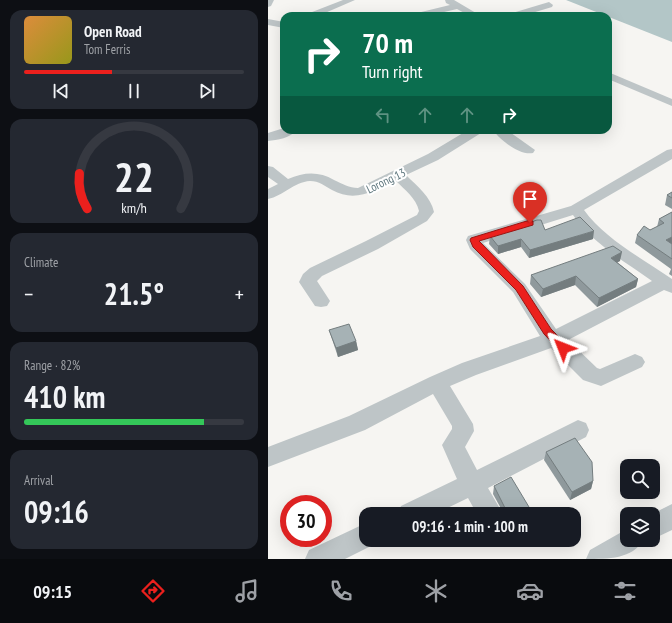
<!DOCTYPE html>
<meta charset="utf-8">
<style>
:root{--surface:#171b24;--page:#242831;--text:#f1f3f6;--muted:#9ea1a6;--line:#363941;--accent:#eb201d}
body{margin:0;font-family:"PT Sans Narrow",sans-serif;background:var(--page);color:var(--text);height:100vh;display:flex;flex-direction:column;font-size:15px;white-space:nowrap}
*{box-sizing:border-box;margin:0}
p{font-size:13px;color:var(--muted)}
.icon{flex:none;width:22px;height:22px;fill:none;stroke:currentColor;stroke-width:2;stroke-linecap:round;stroke-linejoin:round}
.map{position:relative;flex:1;overflow:hidden}
.sheet{display:flex;flex-direction:column;gap:10px;padding:10px;background:#0d0f14;width:268px}
.sheet>*{flex:none}
.banner{position:absolute;left:12px;top:12px;width:332px;height:122px;border-radius:12px;box-shadow:0 4px 16px #0002;background:#0b6e4f;color:#fff;overflow:hidden}
.fabs{position:absolute;left:352px;top:459px;display:grid;gap:8px}
.fabs a{display:grid;place-items:center;width:40px;height:40px;border-radius:8px;background:var(--surface);box-shadow:0 4px 16px #0002;font-size:20px}
.speed{position:absolute;left:12px;top:495px;display:flex;gap:8px;font-size:20px;font-weight:700;text-align:center}
.speed>*{display:grid;place-content:center;width:52px;height:52px;border-radius:50%;background:var(--surface);box-shadow:0 4px 16px #0002;line-height:1}
.speed .limit{border:6px solid #d22;background:#fff;color:#111}
.pin{position:absolute;display:grid;place-items:center;width:34px;height:34px;color:#fff;margin:-41px -17px;border-radius:50% 50% 50% 0;rotate:-45deg;box-shadow:0 0 4px #0007}
.pin .icon{rotate:45deg}
.me{position:absolute;width:44px;margin:-22px;rotate:315deg;stroke-linejoin:round;filter:drop-shadow(0 0 3px #0008)}
.turn{display:flex;align-items:center;gap:14px;height:84px;padding:0 16px;font-size:18px}
.turn .icon{width:52px;height:52px;stroke-width:2.5}
.turn b{display:block;font-size:28px;line-height:34px}
.lanes{display:flex;align-items:center;height:38px;padding:0 16px;background:#0003;justify-content:center;gap:20px;direction:ltr}
.lanes .off{opacity:.35}
.big{font-size:30px;font-weight:700;line-height:1.1}
.sheet .widget{flex:1;display:flex;flex-direction:column;justify-content:center;gap:6px;min-width:0;padding:0 14px;border-radius:12px;background:var(--page)}
.sheet .dial{align-items:center;gap:0}
.dial svg{height:104px;overflow:visible;fill:none;stroke:var(--line);stroke-width:7;stroke-linecap:round;text-anchor:middle}
.dial text{fill:var(--text);stroke:none}
.song{display:flex;align-items:center;gap:12px}
.cover{width:48px;height:48px;border-radius:6px;background:linear-gradient(135deg,hsl(30 70% 55%),hsl(60 70% 35%))}
.played{height:4px;border-radius:2px;background:linear-gradient(90deg,var(--accent) 40%,var(--line) 40%)}
.keys{display:flex;justify-content:space-around;direction:ltr}
.heat{display:flex;justify-content:space-between;align-items:center;font-size:22px;direction:ltr}
.charge{height:6px;border-radius:3px;background:linear-gradient(90deg,#34c759 82%,var(--line) 0)}
.trip{position:absolute;left:91px;top:507px;width:222px;height:40px;border-radius:12px;background:var(--surface);box-shadow:0 4px 16px #0002;font-weight:700;line-height:40px;text-align:center}
.tabs{display:flex;height:64px;justify-content:space-around;align-items:center;background:#090b0e;color:var(--muted)}
.tabs .icon{width:28px;height:28px}
.tabs .current{color:var(--accent)}
.tabs b{font-size:18px;color:var(--text)}
main{display:flex;flex:1;min-height:0}
.map>svg:first-child{display:block}
.water{fill:#b3c6c7}
.lines{fill:none;stroke-linecap:round;stroke-linejoin:round}
.minor{fill:#bec5c7;fill-rule:evenodd}
.wall{fill:#8f999c}
.shaded-wall{fill:#747d7f}
.building{fill:#a6b2b5;stroke:#747d7f}
.route{fill:#eb201d;stroke:#991513}
.labels{text-anchor:middle;stroke-width:4;stroke-linejoin:round;paint-order:stroke}
.street-label{font-size:12px;fill:#60787f;stroke:#fff}
</style>
<main>
<section class="sheet">
<div class="widget">
<div class="song"><i class="cover"></i><div><b>Open Road</b><p>Tom Ferris</p></div></div>
<div class="played"></div>
<div class="keys"><svg class="icon" aria-label="previous" viewBox="0 0 24 24"><path d="M18 5L8 12l10 7zM5 5v14"/></svg><svg class="icon" aria-label="pause" viewBox="0 0 24 24"><path d="M8 5v14M16 5v14"/></svg><svg class="icon" aria-label="next" viewBox="0 0 24 24"><path d="M6 5l10 7-10 7zM19 5v14"/></svg></div>
</div>
<div class="widget dial"><svg viewBox="0 0 100 80">
<path d="M14 69A42 42 0 1 1 86 69"/>
<path d="M14 69A42 42 0 0 1 8 42" stroke="#eb201d"/>
<text x="50" y="56" font-size="32" font-weight="700">22</text>
<text x="50" y="72" font-size="11">km/h</text>
</svg></div>
<div class="widget"><p>Climate</p>
<div class="heat"><a>−</a><b class="big">21.5°</b><a>+</a></div>
</div>
<div class="widget"><p>Range · 82%</p><b class="big">410 km</b><div class="charge"></div></div>
<div class="widget"><p>Arrival</p><b class="big">09:16</b></div>
</section>
<div class="map">
<svg width="404" height="559" viewBox="0 0 404 559">
<rect width="100%" height="100%" fill="#f6f5f2"/>
<path class="water" d="M 298,0 L 404,0 L 404,42 Z"/>
<g class="lines">
<g class="minor">
<path d="M 0,0 L 6,0 L 3,6 L 0,7 Z"/>
<path d="M 75,0 L 87,0 L 50,16 L 38,16 L 39,14 Z"/>
<path d="M 177,0 L 186,0 L 213,16 L 202,16 L 189,9 L 159,16 L 144,16 L 145,14 L 182,5 L 178,3 Z"/>
<path d="M 281,2 L 285,5 L 284,7 L 254,16 L 240,16 L 241,14 Z"/>
<path d="M 0,19 L 16,22 L 16,28 L 0,25 Z"/>
<path d="M 340,72 L 404,99 L 404,106 L 340,79 Z"/>
<path d="M 16,128 L 16,130 L 28,130 C 23,138 9,140 0,141 L 0,133 Z"/>
<path d="M 200,130 L 215,130 L 213,133 L 170,160 L 138,175 C 149,186 163,197 166,212 L 159,221 L 110,249 L 54,276 L 49,281 L 62,301 L 59,306 L 53,307 L 47,306 L 31,282 L 35,274 L 42,268 L 98,241 L 149,215 L 151,211 C 148,198 137,190 128,181 C 106,191 87,203 64,190 C 57,186 51,181 42,181 C 26,182 15,196 0,199 L 0,189 L 10,184 L 0,177 L 0,166 L 5,167 L 20,179 C 36,172 51,171 66,180 C 75,184 81,188 90,188 L 160,154 Z"/>
<path d="M 225,130 L 239,130 L 267,150 L 265,153 C 252,156 232,140 225,130 Z"/>
<path d="M 404,149 L 404,159 L 316,210 C 337,239 375,259 404,279 L 404,293 L 396,290 L 300,340 L 329,368 L 332,369 L 367,354 L 374,357 L 377,362 L 374,367 L 333,386 L 315,380 L 283,348 L 208,375 L 182,386 L 205,424 L 206,431 L 197,447 L 209,470 L 310,420 L 318,423 L 321,430 L 318,437 L 220,488 L 235,514 L 209,514 L 200,498 L 167,514 L 130,514 L 133,506 L 189,479 L 174,445 L 184,429 L 184,426 L 165,394 L 97,430 L 0,467 L 0,447 L 81,416 L 162,377 L 194,363 L 272,336 L 245,292 L 202,249 L 198,240 L 200,236 L 303,206 L 399,150 ZM 305,215 C 324,243 356,261 384,281 L 288,329 L 257,284 L 215,243 Z"/>
<path d="M 404,504 L 404,530 L 385,539 L 384,514 Z"/>
<path d="M 98,523 L 98,540 L 108,540 L 107,544 L 77,559 L 37,559 L 41,550 Z"/>
<path d="M 359,529 L 359,540 L 375,540 C 365,559 340,559 318,559 L 322,550 Z"/>
</g>
</g>
<g class="wall">
<path d="M 404,192 L 404,209 L 397,205 L 399,195 Z"/>
<path d="M 404,212 L 404,276 L 401,274 L 403,269 L 367,243 L 369,235 L 389,227 L 391,219 Z"/>
<path d="M 277,230 L 325,239 L 261,258 L 253,247 L 230,254 L 221,244 L 222,236 Z"/>
<path d="M 352,261 L 349,262 L 370,279 L 368,287 L 329,307 L 307,285 L 273,297 L 262,284 L 263,275 Z"/>
<path d="M 61,330 L 88,341 L 90,350 L 70,357 Z"/>
<path d="M 278,452 L 325,481 L 323,489 L 302,500 L 276,460 Z"/>
<path d="M 226,486 L 264,514 L 236,514 L 225,494 Z"/>
</g>
<g class="shaded-wall">
<path d="M 326,231 L 325,239 L 261,258 L 262,250 Z"/>
<path d="M 404,237 L 404,244 L 398,240 Z"/>
<path d="M 253,239 L 253,247 L 230,254 L 230,246 Z"/>
<path d="M 354,252 L 352,261 L 341,267 L 343,258 Z"/>
<path d="M 308,276 L 307,285 L 273,297 L 275,289 Z"/>
<path d="M 370,279 L 368,287 L 329,307 L 331,298 Z"/>
<path d="M 88,341 L 90,350 L 70,357 L 68,348 Z"/>
<path d="M 325,481 L 323,489 L 302,500 L 304,492 Z"/>
</g>
<g class="building">
<path d="M 404,192 L 404,198 L 399,195 Z"/>
<path d="M 404,212 L 404,237 L 398,240 L 404,244 L 404,259 L 369,235 L 376,226 L 382,230 L 396,223 L 391,219 Z"/>
<path d="M 312,217 L 326,231 L 262,250 L 253,239 L 230,246 L 222,236 L 269,220 L 273,220 L 277,230 Z"/>
<path d="M 345,246 L 354,252 L 343,258 L 370,279 L 331,298 L 308,276 L 275,289 L 263,275 Z"/>
<path d="M 81,324 L 88,341 L 68,348 L 61,330 Z"/>
<path d="M 307,438 L 324,462 L 325,481 L 304,492 L 278,452 Z"/>
<path d="M 243,477 L 264,512 L 260,514 L 240,514 L 226,486 Z"/>
</g>
<path class="route" d="M 262,220 L 265,221 L 265,225 L 211,241 L 255,286 L 283,329 L 299,345 L 300,348 L 299,351 L 292,351 L 276,334 L 248,290 L 205,247 L 202,240 L 203,238 Z"/>
<g class="labels">
<g class="street-label">
<text transform="translate(118 181) rotate(-26)" y="4">Lorong 13</text>
</g>
</g>
</svg>
<div class="fabs">
<a><svg class="icon" aria-label="search" viewBox="0 0 24 24"><circle cx="10" cy="10" r="6"/><path d="M15 15l6 6"/></svg></a>
<a><svg class="icon" aria-label="layers" viewBox="0 0 24 24"><path d="M12 4l9 5-9 5-9-5zM3 14l9 5 9-5"/></svg></a>
</div>
<div class="speed"><div class="limit">30</div></div>
<div class="pin" style="left:262px;top:223px;background:#d93025"><svg class="icon" aria-label="arrive" viewBox="0 0 24 24"><path d="M6 21V4h12l-3 4 3 4H6"/></svg></div>
<svg class="me" style="left:295px;top:348px" viewBox="-20 -20 40 40"><path d="M0-17L14 15 0 8-14 15z" fill="#eb201d" stroke="#fff" stroke-width="4"/></svg>
<div class="trip">09:16 · 1 min · 100 m</div>
<div class="banner">
<div class="turn"><svg class="icon" aria-label="right" viewBox="0 0 24 24"><path d="M7 20v-9h11M14 6l5 5-5 5"/></svg><div><b>70 m</b>Turn right</div></div>
<div class="lanes"><svg class="icon off" aria-label="left" viewBox="0 0 24 24"><path d="M17 20v-9H6M10 6l-5 5 5 5"/></svg><svg class="icon off" aria-label="ahead" viewBox="0 0 24 24"><path d="M12 20V5M6 11l6-6 6 6"/></svg><svg class="icon off" aria-label="ahead" viewBox="0 0 24 24"><path d="M12 20V5M6 11l6-6 6 6"/></svg><svg class="icon" aria-label="right" viewBox="0 0 24 24"><path d="M7 20v-9h11M14 6l5 5-5 5"/></svg></div>
</div>
</div>
</main>
<nav class="tabs">
<b>09:15</b>
<svg class="icon current" aria-label="directions" viewBox="0 0 24 24"><path d="M12 3l9 9-9 9-9-9zM9 14v-3h6M13 9l2 2-2 2"/></svg>
<svg class="icon" aria-label="music" viewBox="0 0 24 24"><path d="M9 18V5l10-2v13"/><circle cx="6" cy="18" r="3"/><circle cx="16" cy="16" r="3"/></svg>
<svg class="icon" aria-label="phone" viewBox="0 0 24 24"><path d="M5 4h4l2 5-3 2q2 4 5 5l2-3 5 2v4C11 20 4 13 5 4z"/></svg>
<svg class="icon" aria-label="climate" viewBox="0 0 24 24"><path d="M12 3v18M4 7l16 10M4 17L20 7"/></svg>
<svg class="icon" aria-label="car" viewBox="0 0 24 24"><path d="M5 17H2v-5l4-1 3-4h7l3 4 3 1v5h-3M9 17h6M6 11h13"/><circle cx="7" cy="17" r="2"/><circle cx="17" cy="17" r="2"/></svg>
<svg class="icon" aria-label="filters" viewBox="0 0 24 24"><path d="M4 7h16M4 17h16"/><circle cx="9" cy="7" r="2"/><circle cx="15" cy="17" r="2"/></svg>
</nav>
